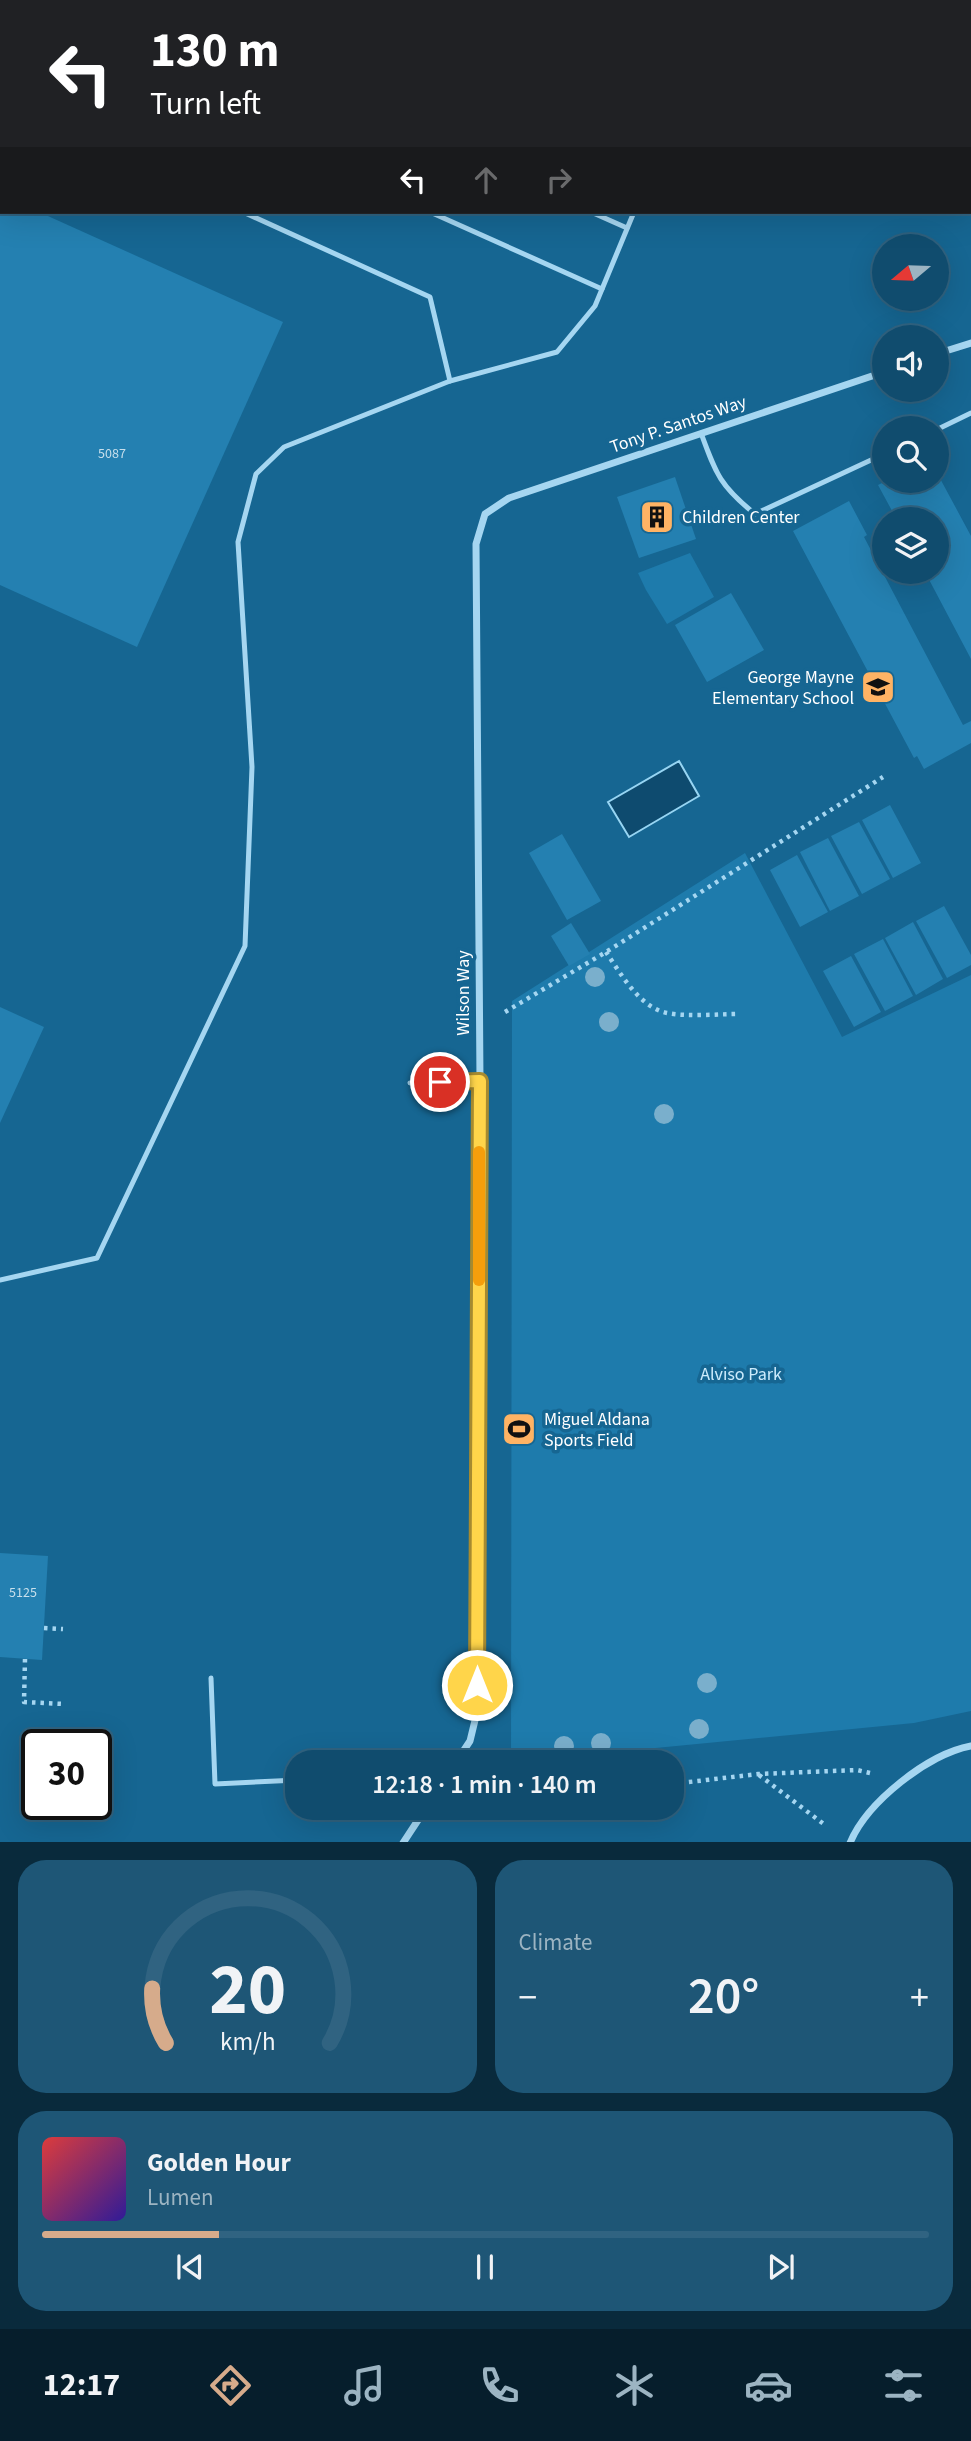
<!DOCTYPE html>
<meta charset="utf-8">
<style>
:root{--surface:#104c6e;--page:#1e5676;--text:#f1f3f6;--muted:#9cb4c2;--line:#306381;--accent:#d6ab8b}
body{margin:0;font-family:"Source Sans 3",sans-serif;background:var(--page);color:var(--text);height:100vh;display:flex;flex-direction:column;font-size:26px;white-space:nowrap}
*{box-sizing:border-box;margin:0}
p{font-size:23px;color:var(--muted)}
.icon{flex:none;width:38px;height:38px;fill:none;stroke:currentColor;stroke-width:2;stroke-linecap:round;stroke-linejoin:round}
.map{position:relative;height:1842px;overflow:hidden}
.details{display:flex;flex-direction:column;gap:18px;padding:18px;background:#092a3c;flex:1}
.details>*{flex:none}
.guide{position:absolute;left:0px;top:0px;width:971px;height:214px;box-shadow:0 7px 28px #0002,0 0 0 2px var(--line);background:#202124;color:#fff;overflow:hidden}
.needle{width:46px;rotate:251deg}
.buttons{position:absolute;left:872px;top:234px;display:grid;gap:14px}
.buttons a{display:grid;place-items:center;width:77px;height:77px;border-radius:50%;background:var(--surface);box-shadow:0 7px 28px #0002,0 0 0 2px var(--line);font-size:35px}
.speed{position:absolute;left:21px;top:1729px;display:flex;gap:14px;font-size:35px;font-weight:700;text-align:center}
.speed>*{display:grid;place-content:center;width:91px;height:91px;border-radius:50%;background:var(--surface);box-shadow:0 7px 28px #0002,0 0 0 2px var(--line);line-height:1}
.speed .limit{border:4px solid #111;border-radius:10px;background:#fff;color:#111}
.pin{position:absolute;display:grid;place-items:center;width:60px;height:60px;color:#fff;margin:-30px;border:4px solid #fff;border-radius:50%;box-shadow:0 2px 7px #0007}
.me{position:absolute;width:77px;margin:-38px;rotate:0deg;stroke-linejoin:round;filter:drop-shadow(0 0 5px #0008)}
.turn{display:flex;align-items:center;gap:24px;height:147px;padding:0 35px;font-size:32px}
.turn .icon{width:91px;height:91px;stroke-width:2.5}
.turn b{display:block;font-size:49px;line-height:60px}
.lanes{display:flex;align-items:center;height:66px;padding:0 35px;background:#0003;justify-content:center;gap:35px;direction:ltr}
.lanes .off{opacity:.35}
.big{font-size:52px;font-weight:600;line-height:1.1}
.details .card{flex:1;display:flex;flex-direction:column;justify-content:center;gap:10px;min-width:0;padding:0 24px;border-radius:28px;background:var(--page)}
.details .dial{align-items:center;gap:0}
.dial svg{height:182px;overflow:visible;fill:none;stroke:var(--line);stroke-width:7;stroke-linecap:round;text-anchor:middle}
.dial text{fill:var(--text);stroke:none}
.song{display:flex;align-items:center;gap:21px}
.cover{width:84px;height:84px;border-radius:10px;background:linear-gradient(135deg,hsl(0 70% 55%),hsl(250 70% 35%))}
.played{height:7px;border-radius:4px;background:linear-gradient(90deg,var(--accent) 20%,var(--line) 20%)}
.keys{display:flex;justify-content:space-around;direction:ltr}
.heat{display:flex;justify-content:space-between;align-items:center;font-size:38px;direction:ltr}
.details .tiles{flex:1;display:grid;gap:18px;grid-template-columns:1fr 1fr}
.card:last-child{grid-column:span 2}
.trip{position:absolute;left:285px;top:1750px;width:399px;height:70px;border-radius:28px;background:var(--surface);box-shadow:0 7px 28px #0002,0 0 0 2px var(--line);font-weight:600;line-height:70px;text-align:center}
.tab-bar{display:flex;height:112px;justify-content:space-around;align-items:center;background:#061e2c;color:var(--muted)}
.tab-bar .icon{width:49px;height:49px}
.tab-bar .selected{color:var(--accent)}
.tab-bar b{font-size:32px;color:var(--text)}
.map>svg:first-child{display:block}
.green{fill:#1e7bac}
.water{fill:#0e4b6f;stroke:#97d5f3;stroke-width:2}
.building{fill:#2480b1}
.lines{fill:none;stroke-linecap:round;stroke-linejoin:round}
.path{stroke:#a5d6f1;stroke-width:4.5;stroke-dasharray:3.5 5;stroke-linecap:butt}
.lane{stroke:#a5d6f1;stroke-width:5}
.street{stroke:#a5d6f1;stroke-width:7}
.tree{fill:#7aafcc}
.route-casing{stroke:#a68a30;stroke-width:18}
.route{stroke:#ffd54a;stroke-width:12}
.slow{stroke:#f59e0b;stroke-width:12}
.labels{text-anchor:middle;stroke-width:7;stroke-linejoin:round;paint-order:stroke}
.number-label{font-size:14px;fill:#c8dfec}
.street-label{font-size:18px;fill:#fff;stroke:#166692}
.poi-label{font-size:18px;fill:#fff;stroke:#166692;text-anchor:start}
.park-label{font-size:18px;fill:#ccebfc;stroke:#166692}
</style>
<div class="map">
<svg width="971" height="1843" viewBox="0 0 971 1843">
<rect width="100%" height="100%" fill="#166692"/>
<g class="green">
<path d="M 690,553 L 714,597 L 667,624 L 646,590 L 638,573 Z"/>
<path d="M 745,853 L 842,1037 L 971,975 L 971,1711 L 914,1723 L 511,1762 L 512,1001 Z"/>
</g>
<path class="water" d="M 679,761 L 699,796 L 629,837 L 608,802 Z"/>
<g class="building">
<path d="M 0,212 L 39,212 L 283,322 L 137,647 L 0,585 Z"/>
<path d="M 936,471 L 971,536 L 971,659 L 925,572 L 936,572 L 936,520 L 897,520 L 878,485 L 886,481 L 936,481 Z"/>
<path d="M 675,477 L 696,539 L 639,558 L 617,497 Z"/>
<path d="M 849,501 L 867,535 L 864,537 L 963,725 L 971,721 L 971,743 L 924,769 L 917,756 L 914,758 L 793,531 Z"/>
<path d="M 731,593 L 764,650 L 707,682 L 675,625 Z"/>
<path d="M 890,805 L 921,863 L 893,878 L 862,820 Z"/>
<path d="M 859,822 L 890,879 L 862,894 L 831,836 Z"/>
<path d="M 562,834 L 601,901 L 567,920 L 529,853 Z"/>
<path d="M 828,838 L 859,896 L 830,911 L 800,852 Z"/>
<path d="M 797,855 L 828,912 L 800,927 L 770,870 Z"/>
<path d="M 944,906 L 971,955 L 971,965 L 947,978 L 916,921 Z"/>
<path d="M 913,922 L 943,979 L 916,995 L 885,938 Z"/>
<path d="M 571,923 L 590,954 L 569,966 L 551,936 Z"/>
<path d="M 883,939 L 913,996 L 885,1011 L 854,954 Z"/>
<path d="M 851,956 L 881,1012 L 854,1027 L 823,971 Z"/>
<path d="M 0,1007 L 44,1027 L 0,1123 Z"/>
<path d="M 0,1553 L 48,1556 L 42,1660 L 0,1657 Z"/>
</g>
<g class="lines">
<g class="path">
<path d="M 606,952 C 621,974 639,1007 667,1013 C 687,1017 719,1014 739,1014"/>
<path d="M 505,1012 L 606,952 L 883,777"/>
<path d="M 44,1628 L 63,1629"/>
<path d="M 25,1659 L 24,1702 L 64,1704"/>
<path d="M 759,1775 L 825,1825"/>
<path d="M 672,1784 L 758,1774 L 857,1770 L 870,1773"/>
</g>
<g class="lane">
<path d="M 133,0 L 137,2"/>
<path d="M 735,2 L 736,0"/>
<path d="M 0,18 L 2,19"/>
<path d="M 0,101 L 2,102"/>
<path d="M 243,212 L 430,297 L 450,381"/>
<path d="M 430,212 L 602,289"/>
<path d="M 591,212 L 627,228"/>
<path d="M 936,430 L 971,413"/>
<path d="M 701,433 C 716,474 720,486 755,514 L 884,454"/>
<path d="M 410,1083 L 480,1081"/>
<path d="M 0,1280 L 97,1258 L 245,946 L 252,767 L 238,542 L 256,474 L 284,447 L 450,381 L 557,352 L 595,306 L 634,212"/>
<path d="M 211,1678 L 215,1784 L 298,1780"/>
</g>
<g class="street">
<path d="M 936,354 L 971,343"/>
<path d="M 456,1762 L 470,1741 L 477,1712 L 480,1081 L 476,544 L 485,514 L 509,498 L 884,372"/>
<path d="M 403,1843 L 426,1808"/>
<path d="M 850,1843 C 867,1802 928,1754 971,1746"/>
</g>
</g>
<g class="tree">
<circle cx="595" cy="977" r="10"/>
<circle cx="609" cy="1022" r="10"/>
<circle cx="664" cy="1114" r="10"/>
<circle cx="707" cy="1683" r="10"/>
<circle cx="699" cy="1729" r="10"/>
<circle cx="601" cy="1743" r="10"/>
<circle cx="564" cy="1746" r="10"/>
</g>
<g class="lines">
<g class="route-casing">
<path id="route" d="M 440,1082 L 480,1081 L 477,1685"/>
</g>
<use href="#route" class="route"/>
<path class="slow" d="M 479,1280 L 479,1152"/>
</g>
<defs>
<g id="building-square" transform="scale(1.75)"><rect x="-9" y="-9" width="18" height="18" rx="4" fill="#ffb364" stroke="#166692"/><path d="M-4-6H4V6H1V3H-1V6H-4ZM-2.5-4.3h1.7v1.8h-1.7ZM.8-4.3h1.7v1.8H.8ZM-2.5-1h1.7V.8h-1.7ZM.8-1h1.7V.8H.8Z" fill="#111"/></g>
<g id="school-square" transform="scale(1.75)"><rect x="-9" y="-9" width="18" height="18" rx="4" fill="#ffb364" stroke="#166692"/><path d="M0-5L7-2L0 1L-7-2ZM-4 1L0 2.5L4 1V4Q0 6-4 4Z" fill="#111"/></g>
<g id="stadium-square" transform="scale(1.75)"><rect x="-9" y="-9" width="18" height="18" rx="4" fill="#ffb364" stroke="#166692"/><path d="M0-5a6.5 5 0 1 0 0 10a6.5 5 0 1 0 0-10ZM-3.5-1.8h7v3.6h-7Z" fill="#111"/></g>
</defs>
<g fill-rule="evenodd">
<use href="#building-square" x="657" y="517"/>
<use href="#school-square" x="878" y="687"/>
<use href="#stadium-square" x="519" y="1429"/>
</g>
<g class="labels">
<g class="number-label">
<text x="112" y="458">5087</text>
<text x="23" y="1597">5125</text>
</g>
<g class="street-label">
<text transform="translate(678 424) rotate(-19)" y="6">Tony P. Santos Way</text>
<text transform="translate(463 993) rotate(-90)" y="6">Wilson Way</text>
</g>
<g class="poi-label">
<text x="682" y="523">Children Center</text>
<text x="854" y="683" text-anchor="end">George Mayne<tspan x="854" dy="21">Elementary School</tspan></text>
<text x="544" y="1425">Miguel Aldana<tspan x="544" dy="21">Sports Field</tspan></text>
</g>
<g class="park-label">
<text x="741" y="1380">Alviso Park</text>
</g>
</g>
</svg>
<div class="buttons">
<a><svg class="needle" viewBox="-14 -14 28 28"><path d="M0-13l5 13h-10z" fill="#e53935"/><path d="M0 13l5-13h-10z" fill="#9cb4c2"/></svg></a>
<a><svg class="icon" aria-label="sound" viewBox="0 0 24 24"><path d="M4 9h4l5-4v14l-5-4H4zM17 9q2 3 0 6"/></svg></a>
<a><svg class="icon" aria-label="search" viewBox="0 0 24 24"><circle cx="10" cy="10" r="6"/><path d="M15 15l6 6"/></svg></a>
<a><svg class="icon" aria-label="layers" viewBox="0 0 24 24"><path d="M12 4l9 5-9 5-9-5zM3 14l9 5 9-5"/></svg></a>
</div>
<div class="speed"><div class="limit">30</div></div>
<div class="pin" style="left:440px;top:1082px;background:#d93025"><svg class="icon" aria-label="arrive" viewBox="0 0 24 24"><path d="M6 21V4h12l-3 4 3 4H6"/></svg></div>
<svg class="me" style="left:477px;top:1685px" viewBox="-20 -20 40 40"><circle r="17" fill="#ffd54a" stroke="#fff" stroke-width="3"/><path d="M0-11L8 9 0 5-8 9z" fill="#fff"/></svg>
<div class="trip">12:18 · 1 min · 140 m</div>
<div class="guide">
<div class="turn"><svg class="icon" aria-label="left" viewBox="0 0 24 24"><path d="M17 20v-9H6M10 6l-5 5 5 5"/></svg><div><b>130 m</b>Turn left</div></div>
<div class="lanes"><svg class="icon" aria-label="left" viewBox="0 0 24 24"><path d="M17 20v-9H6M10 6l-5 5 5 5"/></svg><svg class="icon off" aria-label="ahead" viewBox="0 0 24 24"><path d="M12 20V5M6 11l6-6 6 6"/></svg><svg class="icon off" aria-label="right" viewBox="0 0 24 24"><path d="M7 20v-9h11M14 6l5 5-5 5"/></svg></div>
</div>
</div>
<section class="details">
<div class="tiles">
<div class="card dial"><svg viewBox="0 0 100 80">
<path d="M14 69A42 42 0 1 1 86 69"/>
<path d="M14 69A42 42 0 0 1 8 45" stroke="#d6ab8b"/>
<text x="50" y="56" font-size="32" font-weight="700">20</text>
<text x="50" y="72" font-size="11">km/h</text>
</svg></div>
<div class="card"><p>Climate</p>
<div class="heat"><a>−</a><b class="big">20°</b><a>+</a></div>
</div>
<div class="card">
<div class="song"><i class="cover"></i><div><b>Golden Hour</b><p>Lumen</p></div></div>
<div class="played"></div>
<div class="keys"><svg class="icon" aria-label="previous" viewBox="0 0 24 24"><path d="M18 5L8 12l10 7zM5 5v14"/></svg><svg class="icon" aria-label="pause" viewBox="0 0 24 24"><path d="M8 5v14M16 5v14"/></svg><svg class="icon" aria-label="next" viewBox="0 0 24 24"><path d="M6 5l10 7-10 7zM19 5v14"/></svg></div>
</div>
</div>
</section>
<nav class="tab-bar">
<b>12:17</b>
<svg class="icon selected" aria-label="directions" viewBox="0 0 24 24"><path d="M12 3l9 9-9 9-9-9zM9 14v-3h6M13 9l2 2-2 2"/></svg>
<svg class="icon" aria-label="music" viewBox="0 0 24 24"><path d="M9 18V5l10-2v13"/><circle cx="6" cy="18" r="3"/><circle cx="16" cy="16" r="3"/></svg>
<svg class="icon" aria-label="phone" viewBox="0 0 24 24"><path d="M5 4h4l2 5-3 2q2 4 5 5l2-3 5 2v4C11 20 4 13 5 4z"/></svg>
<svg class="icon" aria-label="climate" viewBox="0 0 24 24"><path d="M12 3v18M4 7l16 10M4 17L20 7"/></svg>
<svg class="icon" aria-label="car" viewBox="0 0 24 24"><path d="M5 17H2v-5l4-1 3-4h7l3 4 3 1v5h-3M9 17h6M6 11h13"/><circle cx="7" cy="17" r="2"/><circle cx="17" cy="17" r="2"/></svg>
<svg class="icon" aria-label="filters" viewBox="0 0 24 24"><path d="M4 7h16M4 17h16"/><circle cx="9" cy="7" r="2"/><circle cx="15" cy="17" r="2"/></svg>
</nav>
